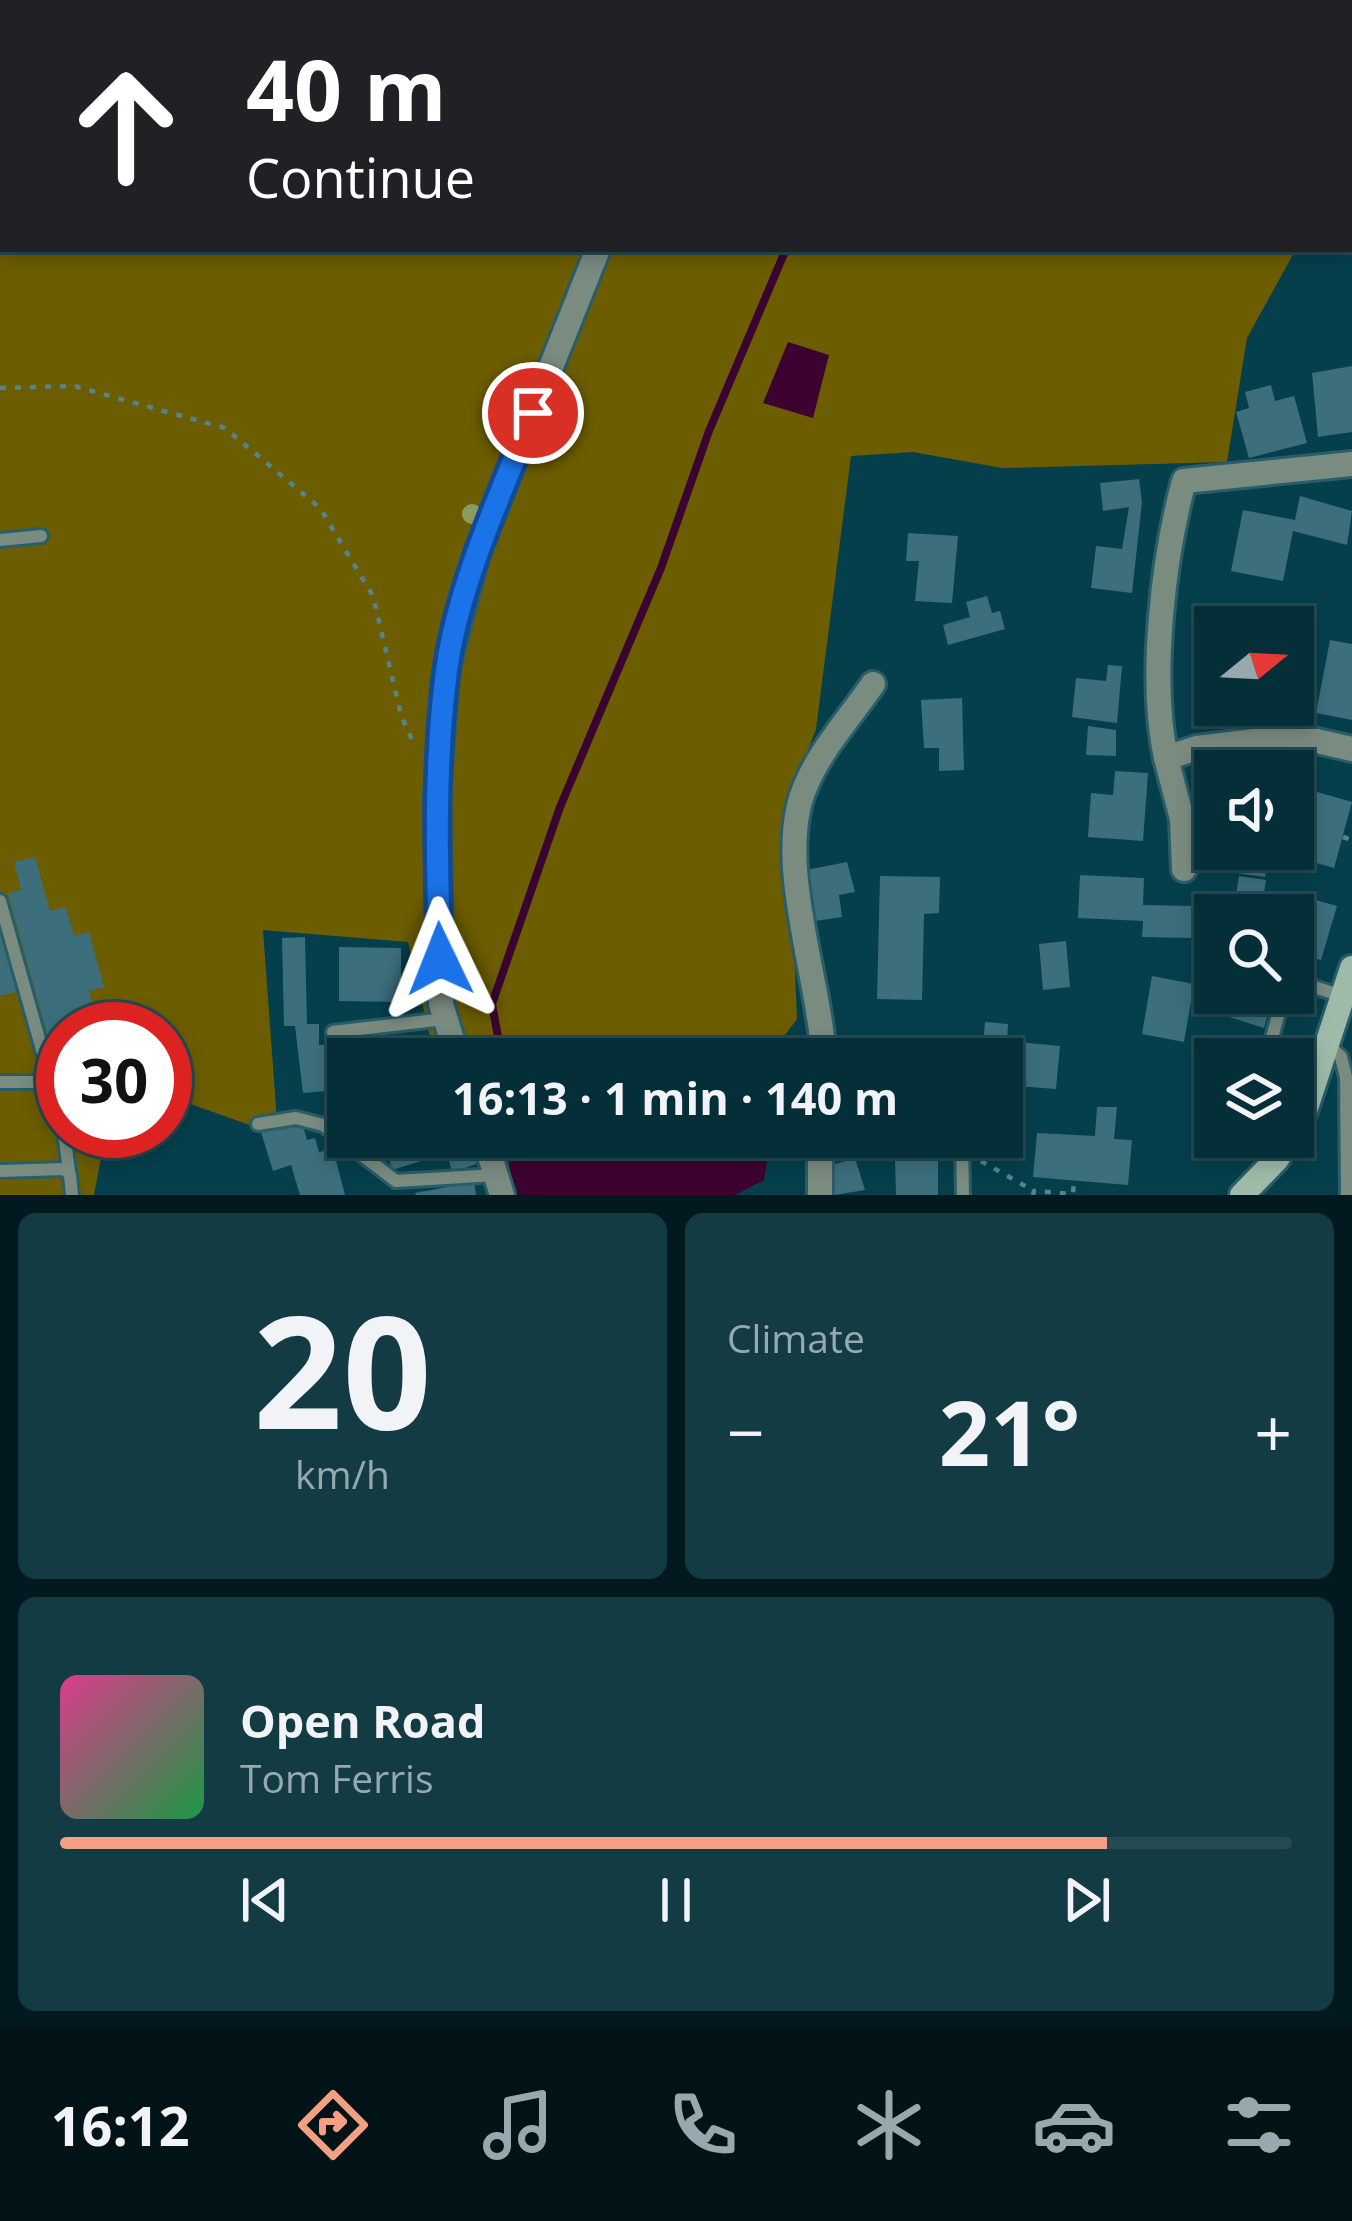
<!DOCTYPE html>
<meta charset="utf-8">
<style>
:root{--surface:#042f39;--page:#123b44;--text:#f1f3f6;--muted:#97a9ae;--line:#254a53;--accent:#f39f84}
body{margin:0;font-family:"Open Sans",sans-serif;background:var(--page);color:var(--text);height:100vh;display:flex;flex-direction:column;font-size:45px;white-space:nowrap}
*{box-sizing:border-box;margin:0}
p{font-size:39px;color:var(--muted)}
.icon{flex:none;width:66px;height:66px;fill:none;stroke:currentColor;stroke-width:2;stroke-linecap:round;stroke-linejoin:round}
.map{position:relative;height:1195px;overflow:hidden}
.side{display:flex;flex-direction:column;gap:18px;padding:18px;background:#021a1f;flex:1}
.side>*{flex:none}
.guide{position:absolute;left:0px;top:0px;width:1353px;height:252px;box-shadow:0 6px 18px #0003,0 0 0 3px var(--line);background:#202124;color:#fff;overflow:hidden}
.needle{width:78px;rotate:72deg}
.fabs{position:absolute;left:1194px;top:606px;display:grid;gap:24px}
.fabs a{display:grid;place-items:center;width:120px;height:120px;border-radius:0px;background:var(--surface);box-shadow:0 6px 18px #0003,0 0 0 3px var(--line);font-size:60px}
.speed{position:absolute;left:36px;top:1002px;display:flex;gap:24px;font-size:60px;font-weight:700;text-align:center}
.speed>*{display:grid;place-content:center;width:156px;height:156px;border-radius:50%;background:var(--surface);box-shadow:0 6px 18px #0003,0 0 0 3px var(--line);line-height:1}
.speed .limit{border:18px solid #d22;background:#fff;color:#111}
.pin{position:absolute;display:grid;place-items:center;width:102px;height:102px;color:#fff;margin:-51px;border:6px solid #fff;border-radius:50%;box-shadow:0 3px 12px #0007}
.me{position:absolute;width:132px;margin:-66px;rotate:358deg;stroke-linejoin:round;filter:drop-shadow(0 0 9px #0008)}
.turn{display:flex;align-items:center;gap:42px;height:252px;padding:0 48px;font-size:54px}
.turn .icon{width:156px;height:156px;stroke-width:2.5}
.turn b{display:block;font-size:84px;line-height:102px}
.big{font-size:90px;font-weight:700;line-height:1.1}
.side .tile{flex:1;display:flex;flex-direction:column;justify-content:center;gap:18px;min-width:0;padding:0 42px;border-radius:18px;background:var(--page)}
.side .dial{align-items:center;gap:0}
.dial b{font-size:156px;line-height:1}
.song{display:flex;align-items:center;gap:36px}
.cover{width:144px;height:144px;border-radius:18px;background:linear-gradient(135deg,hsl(330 70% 55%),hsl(140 70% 35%))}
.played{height:12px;border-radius:6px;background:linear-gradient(90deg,var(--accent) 85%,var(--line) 85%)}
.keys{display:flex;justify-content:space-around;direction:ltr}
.heat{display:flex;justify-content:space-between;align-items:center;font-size:66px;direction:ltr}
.side .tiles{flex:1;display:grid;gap:18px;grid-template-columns:1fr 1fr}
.tile:last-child{grid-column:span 2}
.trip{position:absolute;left:327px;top:1038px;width:696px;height:120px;border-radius:0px;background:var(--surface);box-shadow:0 6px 18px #0003,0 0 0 3px var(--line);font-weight:700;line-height:120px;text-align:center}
.tabs{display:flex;height:192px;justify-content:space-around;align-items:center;background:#021317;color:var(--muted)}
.tabs .icon{width:84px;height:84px}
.tabs .on{color:var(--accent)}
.tabs b{font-size:54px;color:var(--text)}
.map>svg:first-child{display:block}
.green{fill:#6c5d01}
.water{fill:#3c0330}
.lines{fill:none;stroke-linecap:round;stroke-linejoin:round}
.stream{stroke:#3c0330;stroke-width:8}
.building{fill:#3c6e7c}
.service-casing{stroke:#285d69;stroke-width:18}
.minor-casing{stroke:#285d69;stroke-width:30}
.secondary-casing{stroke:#285d69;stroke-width:30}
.path{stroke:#56838e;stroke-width:4.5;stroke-dasharray:6 9;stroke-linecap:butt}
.service{stroke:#7a8b80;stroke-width:12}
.minor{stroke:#7a8b80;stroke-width:24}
.secondary{stroke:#9ebba9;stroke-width:24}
.tree{fill:#8b9963}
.route-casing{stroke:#114b97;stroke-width:30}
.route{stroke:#1a73e8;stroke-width:21}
</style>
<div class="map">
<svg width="1352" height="1195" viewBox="0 0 1352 1195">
<rect width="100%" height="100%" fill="#053f4c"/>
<g class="green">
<path d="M 0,0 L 427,3 L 3,3 L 3,249 L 1296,249 L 1247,338 L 1227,462 L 1002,468 L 913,452 L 851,456 L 816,729 L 788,804 L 797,1019 L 767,1059 L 435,1059 L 408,942 L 263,930 L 278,1135 L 165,1095 L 165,1029 L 63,1029 L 63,1131 L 106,1131 L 94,1195 L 0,1195 Z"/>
<path d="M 489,0 L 1352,0 L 1352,148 L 1350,152 L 1350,3 Z"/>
</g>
<g class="water">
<path d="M 788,342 L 829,355 L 813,418 L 763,403 Z"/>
<path d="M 509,1137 L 771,1137 L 764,1180 L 735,1195 L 516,1195 L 510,1183 Z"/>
</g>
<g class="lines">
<g class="stream">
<path d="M 885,3 L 886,0"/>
<path d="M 502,1059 L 492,1004 L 560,807 L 661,568 L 709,431 L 786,249"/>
</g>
</g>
<g class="building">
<path d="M 1352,366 L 1352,432 L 1318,437 L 1312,373 Z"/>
<path d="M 1271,385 L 1275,401 L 1294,396 L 1307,443 L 1249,458 L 1236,412 L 1249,408 L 1245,392 Z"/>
<path d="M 1139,479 L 1142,502 L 1132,593 L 1091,588 L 1096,546 L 1122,549 L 1129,507 L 1103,511 L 1100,483 Z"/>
<path d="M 1300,496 L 1352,511 L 1347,545 L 1293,531 L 1283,581 L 1231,571 L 1243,510 L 1295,520 Z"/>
<path d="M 908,533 L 958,536 L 952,603 L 915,601 L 919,561 L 906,561 Z"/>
<path d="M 987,596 L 992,613 L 1000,611 L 1005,629 L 948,645 L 943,625 L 970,617 L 966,602 Z"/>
<path d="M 1330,640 L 1352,644 L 1352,720 L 1316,713 Z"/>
<path d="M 1108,665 L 1122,666 L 1117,723 L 1072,717 L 1076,678 L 1106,681 Z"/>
<path d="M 962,698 L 964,770 L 939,771 L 939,748 L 924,748 L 921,700 Z"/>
<path d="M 1220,705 L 1252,705 L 1248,727 L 1216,722 Z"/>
<path d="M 1088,726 L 1116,730 L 1116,756 L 1086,755 Z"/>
<path d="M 1115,771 L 1148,773 L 1143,841 L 1088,837 L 1091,793 L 1113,795 Z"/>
<path d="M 1300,787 L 1352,802 L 1334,868 L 1281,853 L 1282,849 L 1293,849 L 1293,811 Z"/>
<path d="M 1239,849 L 1269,851 L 1265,877 L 1236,873 Z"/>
<path d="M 35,857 L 50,911 L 66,907 L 74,936 L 89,932 L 104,987 L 89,991 L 100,1029 L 63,1029 L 63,1044 L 51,1048 L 8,893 L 21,890 L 14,862 Z"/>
<path d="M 847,862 L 855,892 L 839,895 L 842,917 L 815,921 L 806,870 Z"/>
<path d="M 1080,875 L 1144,878 L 1143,905 L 1194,906 L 1194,938 L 1142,937 L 1143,921 L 1078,918 Z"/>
<path d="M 880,876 L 940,877 L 939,913 L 924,914 L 922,1000 L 877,999 Z"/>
<path d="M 1239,876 L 1266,880 L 1262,906 L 1235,902 Z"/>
<path d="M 1290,893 L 1337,906 L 1321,960 L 1293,952 L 1293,915 L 1284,915 Z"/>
<path d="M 0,920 L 20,991 L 0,996 Z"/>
<path d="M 305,937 L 307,1024 L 319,1024 L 319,1045 L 346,1045 L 348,1089 L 303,1093 L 295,1026 L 284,1026 L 282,938 Z"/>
<path d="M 1066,941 L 1070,987 L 1043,990 L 1039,944 Z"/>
<path d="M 339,947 L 401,948 L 401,1002 L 339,1001 Z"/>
<path d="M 1152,976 L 1194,984 L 1184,1042 L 1142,1034 Z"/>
<path d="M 1233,993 L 1274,993 L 1264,1028 L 1226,1016 Z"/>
<path d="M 985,1022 L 1008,1024 L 1007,1041 L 1060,1046 L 1056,1089 L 1002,1085 L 1002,1059 L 982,1059 Z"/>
<path d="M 405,1036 L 407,1059 L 368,1059 L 367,1039 Z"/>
<rect x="863" y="1042" width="50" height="17"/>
<path d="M 1097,1107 L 1117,1107 L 1114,1139 L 1132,1140 L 1128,1185 L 1033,1177 L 1037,1133 L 1095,1136 Z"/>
<path d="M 303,1126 L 307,1140 L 315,1138 L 319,1152 L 333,1149 L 345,1195 L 300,1195 L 291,1165 L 273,1171 L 261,1132 Z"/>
<path d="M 413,1137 L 473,1137 L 480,1163 L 452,1172 L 447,1153 L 392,1170 L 385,1145 Z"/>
<path d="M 911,1137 L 938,1137 L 938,1195 L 896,1195 L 895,1160 L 911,1160 Z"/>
<path d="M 855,1158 L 865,1190 L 834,1195 L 826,1167 Z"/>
<path d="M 474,1182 L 476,1195 L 416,1195 L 415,1193 Z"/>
</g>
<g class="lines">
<g class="service-casing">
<g id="service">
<path d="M 0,540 L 41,536"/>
<path d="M 0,901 L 63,1124"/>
<path d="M 1293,980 L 1342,996"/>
<path d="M 333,1032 L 444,1019"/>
<path d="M 1272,1038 L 1284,993"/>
<path d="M 1328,1045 L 1341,1057 L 1346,1077 L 1347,1195"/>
<path d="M 962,1047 L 962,1059"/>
<path d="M 0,1082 L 51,1082"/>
<path d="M 258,1124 L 296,1118 L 323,1125 L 396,1181 L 496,1175"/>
<path d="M 64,1131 L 69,1172"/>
<path d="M 962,1137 L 963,1195"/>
<path d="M 0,1171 L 65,1169 L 70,1175 L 72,1195"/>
</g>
</g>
<g class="minor-casing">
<g id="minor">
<path d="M 696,3 L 697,0"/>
<path d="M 1352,464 L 1184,481 C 1163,559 1149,679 1166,758 L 1197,748 L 1295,736 L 1352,749"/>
<path d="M 1166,758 L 1182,819 L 1184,869"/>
<path d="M 458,1059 L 441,1004 L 437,797 L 446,670 L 477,553 L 598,249"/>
<path d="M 824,1059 C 820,978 773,858 806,785 C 821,749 851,716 873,684"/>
<path d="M 484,1137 L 502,1195"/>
<path d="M 820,1195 L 820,1137"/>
</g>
</g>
<g class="secondary-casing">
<g id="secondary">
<path d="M 1293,1132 L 1305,1111 L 1352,968"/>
<path d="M 1242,1195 L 1277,1159 L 1290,1137"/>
</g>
</g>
<g class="path">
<path d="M 0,388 L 74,386 L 225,428 L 320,508 L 373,596 L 401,715 L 413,742"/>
<path d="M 1343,837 L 1352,840"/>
<path d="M 981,1161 L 1034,1191"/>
<path d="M 1033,1195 L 1034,1191 L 1073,1194 L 1074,1180"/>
</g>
<use href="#service" class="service"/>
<use href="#minor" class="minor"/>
<use href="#secondary" class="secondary"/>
</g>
<circle class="tree" cx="472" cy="514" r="10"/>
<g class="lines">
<g class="route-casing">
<path id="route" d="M 440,959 C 437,865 434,769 446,675 C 456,590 501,493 533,413"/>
</g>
<use href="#route" class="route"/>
</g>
</svg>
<div class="fabs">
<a><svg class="needle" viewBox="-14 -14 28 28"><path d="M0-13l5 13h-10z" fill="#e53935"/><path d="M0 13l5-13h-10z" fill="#97a9ae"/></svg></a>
<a><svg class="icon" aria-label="sound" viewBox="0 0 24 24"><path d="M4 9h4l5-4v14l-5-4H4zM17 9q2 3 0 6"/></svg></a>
<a><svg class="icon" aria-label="search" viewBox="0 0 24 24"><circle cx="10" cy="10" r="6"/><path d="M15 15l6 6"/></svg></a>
<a><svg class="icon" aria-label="layers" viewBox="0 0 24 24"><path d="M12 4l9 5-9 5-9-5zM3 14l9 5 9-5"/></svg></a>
</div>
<div class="speed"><div class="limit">30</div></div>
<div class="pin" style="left:533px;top:413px;background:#d93025"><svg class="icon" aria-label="arrive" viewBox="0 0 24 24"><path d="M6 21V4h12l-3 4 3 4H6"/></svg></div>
<svg class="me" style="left:440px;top:959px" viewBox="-20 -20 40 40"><path d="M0-17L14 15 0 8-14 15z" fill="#1a73e8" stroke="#fff" stroke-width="4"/></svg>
<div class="trip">16:13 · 1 min · 140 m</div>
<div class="guide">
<div class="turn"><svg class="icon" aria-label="ahead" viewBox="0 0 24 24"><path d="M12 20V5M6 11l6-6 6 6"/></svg><div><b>40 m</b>Continue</div></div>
</div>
</div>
<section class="side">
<div class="tiles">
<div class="tile dial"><b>20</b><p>km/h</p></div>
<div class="tile"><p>Climate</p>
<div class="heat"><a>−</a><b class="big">21°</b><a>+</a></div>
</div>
<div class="tile">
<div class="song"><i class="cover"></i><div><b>Open Road</b><p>Tom Ferris</p></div></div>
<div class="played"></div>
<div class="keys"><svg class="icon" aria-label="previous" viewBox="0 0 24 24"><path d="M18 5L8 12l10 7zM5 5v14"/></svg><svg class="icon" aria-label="pause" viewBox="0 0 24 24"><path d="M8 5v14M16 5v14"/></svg><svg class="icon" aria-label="next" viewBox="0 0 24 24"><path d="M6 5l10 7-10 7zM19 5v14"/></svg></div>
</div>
</div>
</section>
<nav class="tabs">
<b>16:12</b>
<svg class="icon on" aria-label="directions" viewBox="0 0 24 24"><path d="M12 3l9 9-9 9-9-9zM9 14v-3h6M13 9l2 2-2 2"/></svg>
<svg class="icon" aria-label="music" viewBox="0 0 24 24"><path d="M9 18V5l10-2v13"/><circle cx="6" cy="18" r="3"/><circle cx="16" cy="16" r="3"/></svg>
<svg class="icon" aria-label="phone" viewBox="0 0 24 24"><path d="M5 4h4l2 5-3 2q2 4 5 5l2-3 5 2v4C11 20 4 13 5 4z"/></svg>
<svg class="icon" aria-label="climate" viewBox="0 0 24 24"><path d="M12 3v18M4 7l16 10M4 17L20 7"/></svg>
<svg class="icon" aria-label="car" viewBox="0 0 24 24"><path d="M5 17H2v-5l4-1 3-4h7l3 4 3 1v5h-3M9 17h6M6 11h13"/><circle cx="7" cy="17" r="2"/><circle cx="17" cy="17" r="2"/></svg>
<svg class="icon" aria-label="filters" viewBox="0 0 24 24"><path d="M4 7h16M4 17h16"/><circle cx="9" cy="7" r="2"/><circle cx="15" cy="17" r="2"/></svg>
</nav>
